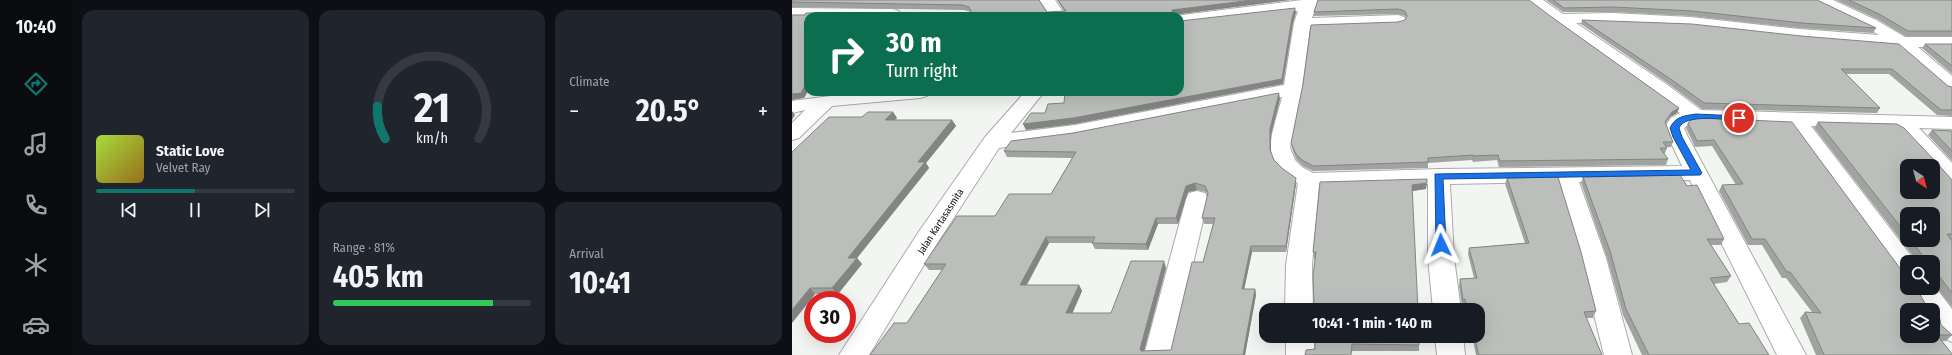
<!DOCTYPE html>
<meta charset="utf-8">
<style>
:root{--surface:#171b24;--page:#20242c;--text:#f1f3f6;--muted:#9ea1a6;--line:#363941;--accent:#0f766e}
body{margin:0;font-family:"Fira Sans Condensed",sans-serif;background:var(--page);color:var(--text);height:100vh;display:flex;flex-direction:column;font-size:15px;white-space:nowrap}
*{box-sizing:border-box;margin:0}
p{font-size:13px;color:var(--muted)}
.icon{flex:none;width:22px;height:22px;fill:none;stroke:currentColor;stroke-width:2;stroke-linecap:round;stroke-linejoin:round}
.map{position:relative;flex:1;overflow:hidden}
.details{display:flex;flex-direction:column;gap:10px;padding:10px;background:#0d0f14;width:720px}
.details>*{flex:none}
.banner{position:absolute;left:12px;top:12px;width:380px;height:84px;border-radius:12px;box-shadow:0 4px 16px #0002;background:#0b6e4f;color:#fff;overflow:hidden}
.needle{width:26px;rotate:144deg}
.fabs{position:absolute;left:1108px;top:159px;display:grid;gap:8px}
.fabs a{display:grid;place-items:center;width:40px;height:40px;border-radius:8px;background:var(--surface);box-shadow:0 4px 16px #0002;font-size:20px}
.speed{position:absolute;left:12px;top:291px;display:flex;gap:8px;font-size:20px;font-weight:700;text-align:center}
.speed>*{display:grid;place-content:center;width:52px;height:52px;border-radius:50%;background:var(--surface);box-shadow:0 4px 16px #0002;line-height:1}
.speed .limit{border:6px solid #d22;background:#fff;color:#111}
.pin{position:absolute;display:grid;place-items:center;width:34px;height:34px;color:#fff;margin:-17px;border:2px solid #fff;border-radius:50%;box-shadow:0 1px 4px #0007}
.me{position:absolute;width:44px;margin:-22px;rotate:358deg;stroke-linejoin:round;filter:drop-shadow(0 0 3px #0008)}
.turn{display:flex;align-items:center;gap:14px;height:84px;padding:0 16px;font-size:18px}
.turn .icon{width:52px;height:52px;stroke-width:2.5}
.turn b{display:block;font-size:28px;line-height:34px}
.big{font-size:30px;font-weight:700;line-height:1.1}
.details .widget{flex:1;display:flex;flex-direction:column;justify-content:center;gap:6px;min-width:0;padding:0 14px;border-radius:12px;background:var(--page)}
.details .dial{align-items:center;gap:0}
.dial svg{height:104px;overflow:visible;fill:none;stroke:var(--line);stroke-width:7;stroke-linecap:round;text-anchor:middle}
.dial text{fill:var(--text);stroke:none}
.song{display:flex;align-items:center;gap:12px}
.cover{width:48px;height:48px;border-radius:6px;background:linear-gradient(135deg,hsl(80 70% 55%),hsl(40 70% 35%))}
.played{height:4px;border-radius:2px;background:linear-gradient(90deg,var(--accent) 50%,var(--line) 50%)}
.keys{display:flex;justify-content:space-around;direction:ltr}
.heat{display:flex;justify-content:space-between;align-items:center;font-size:22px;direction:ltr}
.charge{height:6px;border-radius:3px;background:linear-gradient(90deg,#34c759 81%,var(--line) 0)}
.details .tiles{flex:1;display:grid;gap:10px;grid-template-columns:repeat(3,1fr)}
.widget:first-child{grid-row:span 2}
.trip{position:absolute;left:467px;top:303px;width:226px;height:40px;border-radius:12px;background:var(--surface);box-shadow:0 4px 16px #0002;font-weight:700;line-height:40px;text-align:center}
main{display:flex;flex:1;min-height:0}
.tabs{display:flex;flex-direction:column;width:72px;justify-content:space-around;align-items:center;background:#090b0e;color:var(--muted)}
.tabs .icon{width:28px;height:28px}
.tabs .active{color:var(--accent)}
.tabs b{font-size:18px;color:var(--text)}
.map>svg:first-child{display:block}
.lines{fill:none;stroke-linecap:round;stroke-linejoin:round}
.street-casing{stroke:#aaaca9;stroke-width:2}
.street{fill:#fff;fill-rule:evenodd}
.wall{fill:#a1a3a0;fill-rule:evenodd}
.shaded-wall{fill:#838582}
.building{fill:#bbbeba;stroke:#838582;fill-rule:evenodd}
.route{fill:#1a73e8;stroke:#114b97}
.labels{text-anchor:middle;stroke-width:4;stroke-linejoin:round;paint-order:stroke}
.street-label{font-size:10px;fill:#0b0c0b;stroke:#fff}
</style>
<main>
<nav class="tabs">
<b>10:40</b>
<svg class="icon active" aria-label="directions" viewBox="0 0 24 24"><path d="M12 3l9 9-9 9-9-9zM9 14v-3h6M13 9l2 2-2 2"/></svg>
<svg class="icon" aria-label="music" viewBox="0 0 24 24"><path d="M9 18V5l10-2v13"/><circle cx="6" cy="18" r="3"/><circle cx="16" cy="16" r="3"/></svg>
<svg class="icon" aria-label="phone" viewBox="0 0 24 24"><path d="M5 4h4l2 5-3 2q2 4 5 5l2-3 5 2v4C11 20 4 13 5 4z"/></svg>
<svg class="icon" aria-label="climate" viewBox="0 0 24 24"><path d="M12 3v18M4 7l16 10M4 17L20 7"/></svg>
<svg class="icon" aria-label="car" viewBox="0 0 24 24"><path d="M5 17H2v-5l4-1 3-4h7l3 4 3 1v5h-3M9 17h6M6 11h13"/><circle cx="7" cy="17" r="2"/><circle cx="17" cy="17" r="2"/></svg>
</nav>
<section class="details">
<div class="tiles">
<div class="widget">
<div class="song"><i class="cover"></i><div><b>Static Love</b><p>Velvet Ray</p></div></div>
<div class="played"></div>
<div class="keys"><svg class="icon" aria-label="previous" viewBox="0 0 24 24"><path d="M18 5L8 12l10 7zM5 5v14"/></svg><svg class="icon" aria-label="pause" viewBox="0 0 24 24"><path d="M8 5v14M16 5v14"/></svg><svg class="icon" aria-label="next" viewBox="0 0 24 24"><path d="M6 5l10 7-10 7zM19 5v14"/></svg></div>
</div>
<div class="widget dial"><svg viewBox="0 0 100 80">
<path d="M14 69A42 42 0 1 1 86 69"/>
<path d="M14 69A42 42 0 0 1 8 44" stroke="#0f766e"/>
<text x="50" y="56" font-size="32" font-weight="700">21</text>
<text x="50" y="72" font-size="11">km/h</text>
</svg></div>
<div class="widget"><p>Climate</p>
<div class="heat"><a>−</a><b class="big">20.5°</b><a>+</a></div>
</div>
<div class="widget"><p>Range · 81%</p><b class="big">405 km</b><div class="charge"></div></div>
<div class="widget"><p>Arrival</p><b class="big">10:41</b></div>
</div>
</section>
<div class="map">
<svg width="1160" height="355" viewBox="0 0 1160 355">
<rect width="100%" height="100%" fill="#f2f5f2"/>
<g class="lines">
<g class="street-casing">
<g id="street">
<path d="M 247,0 L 263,0 L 274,16 L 258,16 Z"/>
<path d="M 510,0 L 526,0 L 520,18 L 606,15 L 612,17 L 614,20 L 612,23 L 606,25 L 518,28 L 510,89 L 498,148 L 503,160 L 510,167 L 521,173 L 647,169 L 890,166 L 872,128 L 879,118 L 888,113 L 761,22 L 733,0 L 751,0 L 771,14 L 820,13 L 898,17 L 1007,29 L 1087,35 L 1072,26 L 1023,3 L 1020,0 L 1041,0 L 1084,20 L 1113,37 L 1160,37 L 1160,47 L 1126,47 L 1160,76 L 1160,92 L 1153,90 L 1105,47 L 1007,39 L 898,27 L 820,23 L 784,23 L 877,86 L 909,110 L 1160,117 L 1160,129 L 1127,128 L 1160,163 L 1160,183 L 1152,181 L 1141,169 L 1141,166 L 1139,166 L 1104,128 L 1019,126 L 1124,262 L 1115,262 L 1115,279 L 1106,276 L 998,126 L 904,122 L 898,123 L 892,128 L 896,137 L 1014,355 L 985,355 L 898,180 L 787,182 L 814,258 L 840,355 L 812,355 L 788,258 L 765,182 L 658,184 L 662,258 L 669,310 L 641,310 L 636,258 L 636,184 L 527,187 L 520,265 L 521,310 L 493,310 L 494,265 L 506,183 C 464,161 481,134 490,97 L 283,137 L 207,148 L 146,242 L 77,355 L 47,355 L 128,230 L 193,137 L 233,92 L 252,92 L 219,133 L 283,125 L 492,85 L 502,23 L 506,11 L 388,24 L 388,16 L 382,16 Z"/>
<path d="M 0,8 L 101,9 L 107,11 L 109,14 L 108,16 L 16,16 L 16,18 L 0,18 Z"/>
<path d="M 69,92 L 137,92 L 135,96 L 128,98 L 40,106 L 7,138 L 0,140 L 0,123 L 13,110 L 0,113 L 0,101 Z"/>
<path d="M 405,191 L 413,193 L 416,199 L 380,355 L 352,355 L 394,199 L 397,193 Z"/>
<path d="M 1141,284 L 1160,309 L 1160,342 C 1143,336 1141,327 1141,310 L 1130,310 L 1116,288 L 1141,288 Z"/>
<rect x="494" y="336" width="28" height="19"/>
<path d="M 643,336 L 671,336 L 673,355 L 645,355 Z"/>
</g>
</g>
<use href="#street" class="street"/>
</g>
<g class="wall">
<path d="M 0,0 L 247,0 L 255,12 L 272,11 L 265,0 L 498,0 L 386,14 L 16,16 L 16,91 L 12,98 L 0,15 L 178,13 L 179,12 L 172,10 L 0,7 Z"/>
<path d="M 526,0 L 761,18 L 887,108 L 885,113 L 878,117 L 873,123 L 881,142 L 879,147 L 875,147 L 875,148 L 873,153 L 872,153 L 876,159 L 874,165 L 707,167 L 705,160 L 681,162 L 680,160 L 636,163 L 636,168 L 521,171 L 511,166 L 504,159 L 500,148 L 499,143 L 606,22 L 613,20 L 614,18 L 613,16 L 606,14 L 522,16 L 522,12 Z"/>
<path d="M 754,0 L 1025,0 L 1084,28 L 1081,33 L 1007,28 L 898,16 L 820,12 L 771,12 Z"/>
<path d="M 1044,0 L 1160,0 L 1160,36 L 1113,36 L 1085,19 Z"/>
<path d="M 790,20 L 1009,36 L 1160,87 L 1160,116 L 1145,115 L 1097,74 L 1054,74 L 1088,108 L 1085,113 L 910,109 L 878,85 L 789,24 Z"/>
<path d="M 1133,44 L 1160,44 L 1160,74 L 1130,48 Z"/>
<path d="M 488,99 L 479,135 L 479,152 L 482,160 L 504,184 L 494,252 L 460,252 L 452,289 L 463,289 L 464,295 L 453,355 L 78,355 L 115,323 L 150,270 L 137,270 L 132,264 L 203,216 L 259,194 L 280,158 L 215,157 L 212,151 L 281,133 ZM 405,190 L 414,192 L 416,195 L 410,218 L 412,224 L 421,224 L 411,262 L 379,350 L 352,351 L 374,268 L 319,313 L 280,313 L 290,291 L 287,285 L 235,285 L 257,243 L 300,243 L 303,249 L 356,250 L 366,224 L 386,224 L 396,192 Z"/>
<path d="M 101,112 L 105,118 L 102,120 L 160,120 L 164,126 L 134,163 L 137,168 L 65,258 L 70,264 L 46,294 L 23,294 L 0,323 L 70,117 Z"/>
<path d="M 901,119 L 1115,288 L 1134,305 L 1149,325 L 1160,335 L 1154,341 L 1150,341 L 1160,355 L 1024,355 L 1008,318 L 1013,312 L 1020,312 L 994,278 L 990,278 L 970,245 L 956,245 L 927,191 L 930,185 L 944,185 L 920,146 L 903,147 L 894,128 L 896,123 Z"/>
<path d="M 1026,122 L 1160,180 L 1160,307 L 1142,284 L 1141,285 L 1141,262 L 1118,262 L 1122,257 L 1022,128 ZM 1115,214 L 1141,240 L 1115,240 Z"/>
<path d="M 1140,130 L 1160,131 L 1160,161 L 1136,135 Z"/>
<path d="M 791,177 L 932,239 L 929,245 L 919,245 L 939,276 L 935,282 L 922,284 L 947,324 L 977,355 L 850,355 L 831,315 L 815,258 L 789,183 Z"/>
<path d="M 715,178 L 804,311 L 801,318 L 794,318 L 810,355 L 684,355 L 680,336 L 686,336 L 686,310 L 673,310 L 672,306 L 670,306 L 667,286 L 668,279 L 682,278 L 676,254 L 677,248 L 733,243 L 713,184 Z"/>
<path d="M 528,182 L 634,189 L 620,191 L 522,304 L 523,259 L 522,259 L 521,252 Z"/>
<path d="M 523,336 L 627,345 L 627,351 L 560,351 L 523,349 Z"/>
</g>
<g class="shaded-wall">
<path d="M 461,0 L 498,0 L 381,15 L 380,12 L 380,10 Z"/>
<path d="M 503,8 L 504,13 L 501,23 L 491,84 L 283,124 L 234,130 L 231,124 L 500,18 Z"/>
<path d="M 16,80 L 16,91 L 12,98 L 0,100 L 0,94 Z"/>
<path d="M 487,93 L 488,99 L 479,135 L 479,156 L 478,150 L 478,129 Z"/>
<path d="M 887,108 L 885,113 L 878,117 L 871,127 L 873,122 L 880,112 Z"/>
<path d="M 0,111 L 3,115 L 0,120 Z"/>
<path d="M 101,112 L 105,118 L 97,126 L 93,120 Z"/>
<path d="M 160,120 L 164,126 L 134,163 L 137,168 L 65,258 L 70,264 L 46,294 L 40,288 L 56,258 L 126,162 Z"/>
<path d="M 504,178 L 504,184 L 494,252 L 494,246 Z"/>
<path d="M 403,183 L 405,190 L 396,192 L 386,224 L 384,218 L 394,186 Z"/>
<path d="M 635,183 L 634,189 L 620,191 L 620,185 Z"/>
<path d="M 364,218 L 366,224 L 356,250 L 354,244 Z"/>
<path d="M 254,237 L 257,243 L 231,291 L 228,285 Z"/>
<path d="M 459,246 L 460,252 L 451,295 L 450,289 Z"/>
<path d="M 372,261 L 374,268 L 351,355 L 348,349 Z"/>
<path d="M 287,285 L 290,291 L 278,319 L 274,313 Z"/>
<path d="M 18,288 L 23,294 L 0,323 L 0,310 Z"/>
<path d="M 463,289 L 464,295 L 453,355 L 451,355 Z"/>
</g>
<g class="building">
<path d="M 0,0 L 247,0 L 255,12 L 274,11 L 266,0 L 461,0 L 380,10 L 380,12 L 385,13 L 386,16 L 16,16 L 16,80 L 9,93 L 0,94 L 0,15 L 13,15 L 14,13 L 178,13 L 179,11 L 177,7 L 170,5 L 0,2 Z"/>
<path d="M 526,0 L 737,0 L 761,18 L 887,108 L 880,112 L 873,122 L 881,142 L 871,142 L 875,148 L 868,148 L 876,159 L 708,161 L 706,155 L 681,156 L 681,155 L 636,158 L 636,162 L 521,166 L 510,160 L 504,154 L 499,143 L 511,84 L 519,25 L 606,22 L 613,20 L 615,16 L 613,11 L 606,9 L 522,12 Z"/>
<path d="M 761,0 L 1025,0 L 1084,28 L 1010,23 L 900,11 L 821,7 L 772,8 Z"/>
<path d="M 1057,0 L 1160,0 L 1160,31 L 1116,31 L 1087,14 Z"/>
<path d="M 503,8 L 500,18 L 490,79 L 281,118 L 231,124 L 239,113 L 253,113 L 256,104 L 272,103 L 273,92 L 388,92 L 388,21 Z"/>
<path d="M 790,20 L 900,24 L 1009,36 L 1107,44 L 1156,86 L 1160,87 L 1160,110 L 1149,110 L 1100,69 L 1049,69 L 1088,108 L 912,103 L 880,80 Z"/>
<path d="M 1133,44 L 1160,44 L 1160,66 Z"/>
<path d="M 487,93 L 478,129 L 478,150 L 482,160 L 491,169 L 504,178 L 494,246 L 459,246 L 450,289 L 463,289 L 451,355 L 78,355 L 102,323 L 115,323 L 154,264 L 132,264 L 165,216 L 203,216 L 217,194 L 259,194 L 284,152 L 212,151 L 219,141 L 281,133 ZM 403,183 L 413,186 L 416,193 L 410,218 L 423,218 L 411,262 L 400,262 L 379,350 L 349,351 L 348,349 L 372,261 L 339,261 L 319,313 L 274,313 L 287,285 L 228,285 L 254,237 L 303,237 L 300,243 L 354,244 L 364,218 L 384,218 L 394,186 Z"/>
<path d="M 76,112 L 101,112 L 93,120 L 160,120 L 126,162 L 133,162 L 56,258 L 65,258 L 40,288 L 18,288 L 0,310 L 0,152 L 37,117 L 70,117 Z"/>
<path d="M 907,118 L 1000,122 L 1110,271 L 1115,273 L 1115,288 L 1124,288 L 1134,305 L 1145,305 L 1149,325 L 1160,335 L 1145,335 L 1160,354 L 1160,355 L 1032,355 L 1013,312 L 1029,313 L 998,272 L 995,272 L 973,239 L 960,239 L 930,185 L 951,184 L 922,140 L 905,141 L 896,123 L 901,119 ZM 1115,310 L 1141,310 L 1141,336 L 1115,336 Z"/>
<path d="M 1026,122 L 1105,124 L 1112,128 L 1144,162 L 1160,180 L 1160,234 L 1155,234 L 1160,241 L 1160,293 L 1147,276 L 1145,280 L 1141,280 L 1141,262 L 1122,262 L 1122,257 L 1129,257 L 1130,255 L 1119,240 L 1141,240 L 1141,214 L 1115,214 L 1115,235 ZM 1115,166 L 1141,166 L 1141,192 L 1115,192 Z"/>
<path d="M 1140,130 L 1160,131 L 1160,151 Z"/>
<path d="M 888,175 L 895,186 L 905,185 L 932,239 L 915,239 L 939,276 L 918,278 L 947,324 L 957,323 L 977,355 L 857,355 L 834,309 L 818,251 L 791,177 Z"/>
<path d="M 766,177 L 789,252 L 804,311 L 792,312 L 810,355 L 687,355 L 682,336 L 686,336 L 686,310 L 676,310 L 673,299 L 671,300 L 668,279 L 685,278 L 677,248 L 737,243 L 715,178 Z"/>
<path d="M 635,179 L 635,183 L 620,185 L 626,310 L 518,310 L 518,305 L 522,304 L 521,276 L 524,252 L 521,252 L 528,182 Z"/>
<path d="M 523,336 L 627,336 L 627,345 L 560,344 L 559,355 L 513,355 L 514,350 L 523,349 Z"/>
</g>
<path class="route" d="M 904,114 L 947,116 L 951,118 L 947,120 C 933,120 893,113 887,128 L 890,137 L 910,173 L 908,175 L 651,179 L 654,245 L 649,248 L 644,245 L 643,174 L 899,170 L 881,137 L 878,128 C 884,116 892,116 904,114 Z"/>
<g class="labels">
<g class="street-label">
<text transform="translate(148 221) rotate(-57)" y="4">Jalan Kartasasmita</text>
</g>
</g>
</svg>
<div class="fabs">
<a><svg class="needle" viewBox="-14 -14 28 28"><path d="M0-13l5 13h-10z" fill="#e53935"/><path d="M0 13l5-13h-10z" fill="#9ea1a6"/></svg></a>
<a><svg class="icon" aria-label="sound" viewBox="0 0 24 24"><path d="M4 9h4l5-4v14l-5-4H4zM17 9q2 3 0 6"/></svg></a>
<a><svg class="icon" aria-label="search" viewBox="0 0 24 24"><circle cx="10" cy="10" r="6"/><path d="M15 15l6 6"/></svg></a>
<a><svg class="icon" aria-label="layers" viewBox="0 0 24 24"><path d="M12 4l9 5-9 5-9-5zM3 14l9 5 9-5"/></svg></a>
</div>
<div class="speed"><div class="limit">30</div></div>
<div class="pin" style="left:947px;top:118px;background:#d93025"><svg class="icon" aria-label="arrive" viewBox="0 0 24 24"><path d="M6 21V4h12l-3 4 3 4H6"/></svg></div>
<svg class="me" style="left:649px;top:245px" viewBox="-20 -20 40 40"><path d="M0-17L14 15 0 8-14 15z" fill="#1a73e8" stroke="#fff" stroke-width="4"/></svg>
<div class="trip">10:41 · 1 min · 140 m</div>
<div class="banner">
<div class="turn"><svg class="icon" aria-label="right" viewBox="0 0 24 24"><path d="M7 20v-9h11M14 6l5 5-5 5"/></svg><div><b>30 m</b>Turn right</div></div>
</div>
</div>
</main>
